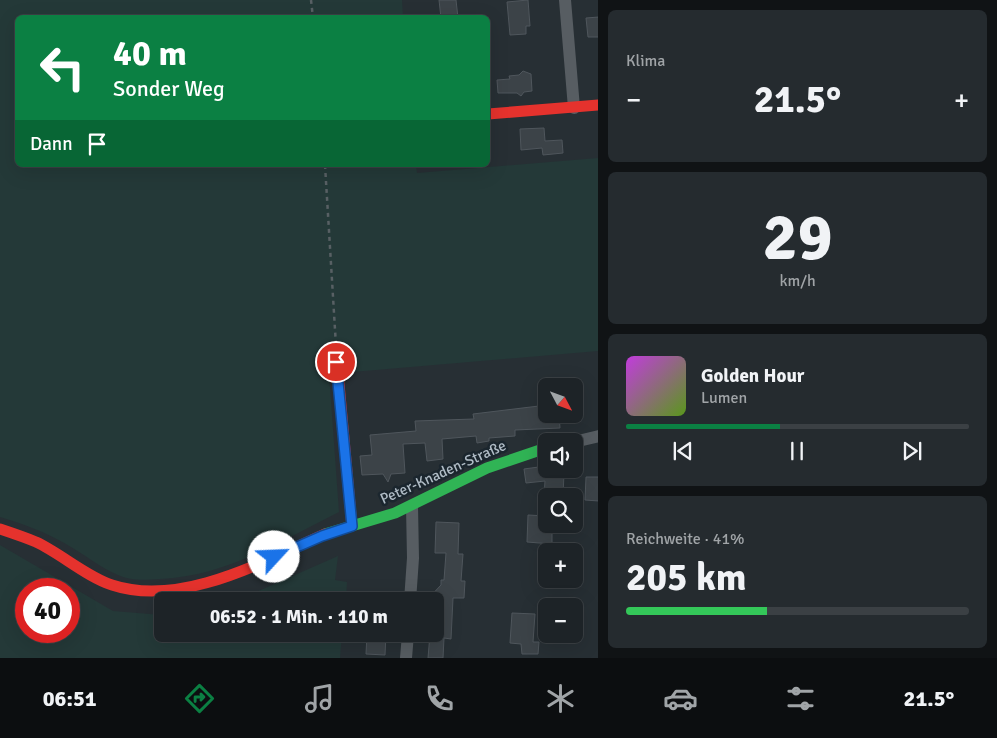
<!DOCTYPE html>
<html lang="de">
<meta charset="utf-8">
<style>
:root{--surface:#1d2327;--page:#252b2f;--text:#f1f3f6;--muted:#a0a4a7;--line:#3b4044;--accent:#0b8043}
body{margin:0;font-family:Signika,sans-serif;background:var(--page);color:var(--text);height:100vh;display:flex;flex-direction:column;font-size:19px;white-space:nowrap}
*{box-sizing:border-box;margin:0}
p{font-size:16px;color:var(--muted)}
.icon{flex:none;width:28px;height:28px;fill:none;stroke:currentColor;stroke-width:2;stroke-linecap:round;stroke-linejoin:round}
.map{position:relative;flex:1;overflow:hidden}
.drawer{display:flex;flex-direction:column;gap:10px;padding:10px;background:#101315;width:399px}
.drawer>*{flex:none}
.hud{position:absolute;left:15px;top:15px;width:475px;height:152px;border-radius:8px;box-shadow:0 5px 20px #0002,0 0 0 1px var(--line);background:#0b8043;color:#fff;overflow:hidden}
.needle{width:32px;rotate:131deg}
.tools{position:absolute;left:538px;top:378px;display:grid;gap:10px}
.tools a{display:grid;place-items:center;width:45px;height:45px;border-radius:8px;background:var(--surface);box-shadow:0 5px 20px #0002,0 0 0 1px var(--line);font-size:25px}
.speed{position:absolute;left:15px;top:578px;display:flex;gap:10px;font-size:25px;font-weight:700;text-align:center}
.speed>*{display:grid;place-content:center;width:65px;height:65px;border-radius:50%;background:var(--surface);box-shadow:0 5px 20px #0002,0 0 0 1px var(--line);line-height:1}
.speed .limit{border:8px solid #d22;background:#fff;color:#111}
.pin{position:absolute;display:grid;place-items:center;width:42px;height:42px;color:#fff;margin:-21px;border:2px solid #fff;border-radius:50%;box-shadow:0 1px 5px #0007}
.me{position:absolute;width:55px;margin:-28px;rotate:65deg;stroke-linejoin:round;filter:drop-shadow(0 0 4px #0008)}
.turn{display:flex;align-items:center;gap:18px;height:105px;padding:0 15px;font-size:22px}
.turn .icon{width:65px;height:65px;stroke-width:2.5}
.turn b{display:block;font-size:35px;line-height:42px}
.then{display:flex;align-items:center;height:48px;padding:0 15px;background:#0003;gap:10px;font-size:19px}
.big{font-size:38px;font-weight:700;line-height:1.1}
.drawer .widget{flex:1;display:flex;flex-direction:column;justify-content:center;gap:8px;min-width:0;padding:0 18px;border-radius:8px;background:var(--page)}
.drawer .dial{align-items:center;gap:0}
.dial b{font-size:65px;line-height:1}
.song{display:flex;align-items:center;gap:15px}
.cover{width:60px;height:60px;border-radius:8px;background:linear-gradient(135deg,hsl(290 70% 55%),hsl(90 70% 35%))}
.played{height:5px;border-radius:2px;background:linear-gradient(90deg,var(--accent) 45%,var(--line) 45%)}
.keys{display:flex;justify-content:space-around;direction:ltr}
.heat{display:flex;justify-content:space-between;align-items:center;font-size:28px;direction:ltr}
.charge{height:8px;border-radius:4px;background:linear-gradient(90deg,#34c759 41%,var(--line) 0)}
.trip{position:absolute;left:154px;top:592px;width:290px;height:50px;border-radius:8px;background:var(--surface);box-shadow:0 5px 20px #0002,0 0 0 1px var(--line);font-weight:700;line-height:50px;text-align:center}
.tab-bar{display:flex;height:80px;justify-content:space-around;align-items:center;background:#0c0e10;color:var(--muted)}
.tab-bar .icon{width:35px;height:35px}
.tab-bar .active{color:var(--accent)}
.tab-bar b{font-size:22px;color:var(--text)}
main{display:flex;flex:1;min-height:0}
.map>svg:first-child{display:block}
.green{fill:#243938;fill-rule:evenodd}
.building{fill:#3c4348;stroke:#4f565c}
.lines{fill:none;stroke-linecap:round;stroke-linejoin:round}
.path{stroke:#586064;stroke-width:2.5;stroke-dasharray:4 4;stroke-linecap:butt}
.street{stroke:#575d62;stroke-width:12}
.fast{stroke:#30b455;stroke-width:11}
.jam{stroke:#e5322d;stroke-width:11}
.route-casing{stroke:#114b97;stroke-width:12}
.route{stroke:#1a73e8;stroke-width:9}
.labels{text-anchor:middle;stroke-width:5;stroke-linejoin:round;paint-order:stroke}
.street-label{font-size:15px;fill:#b0bcc6;stroke:#1b262e}
</style>
<main>
<div class="map">
<svg width="599" height="658" viewBox="0 0 599 658">
<rect width="100%" height="100%" fill="#272f34"/>
<g class="green">
<path d="M 0,0 L 402,0 L 403,17 L 18,18 L 18,165 L 416,165 L 417,173 L 598,158 L 598,351 L 329,374 L 339,512 C 280,541 227,576 160,579 C 146,580 131,581 118,575 C 99,567 84,554 66,544 C 45,532 24,524 0,517 Z"/>
<path d="M 0,545 L 113,611 L 162,615 L 162,634 L 342,634 L 340,658 L 0,658 ZM 26,589 L 69,589 L 69,631 L 26,631 Z"/>
<path d="M 338,556 L 335,580 L 347,582 L 346,601 L 236,601 Z"/>
</g>
<g class="building">
<path d="M 439,0 L 456,0 L 458,18 L 441,18 Z"/>
<path d="M 528,0 L 530,26 L 526,26 L 526,34 L 510,35 L 507,2 Z"/>
<path d="M 599,17 L 599,37 L 588,37 L 586,18 Z"/>
<path d="M 523,71 L 531,74 L 532,91 L 524,92 L 521,96 L 517,93 L 498,93 L 497,80 L 510,79 L 509,76 L 519,75 Z"/>
<path d="M 544,128 L 545,141 L 562,140 L 563,153 L 543,155 L 542,148 L 521,150 L 520,129 Z"/>
<path d="M 539,406 L 540,410 L 546,409 L 546,414 L 559,414 L 560,428 L 515,430 L 515,436 L 489,438 L 489,441 L 477,443 L 476,436 L 442,439 L 443,459 L 427,461 L 425,443 L 403,444 L 405,473 L 391,474 L 388,482 L 383,474 L 362,475 L 360,456 L 372,455 L 370,435 L 416,431 L 415,421 L 474,419 L 473,414 Z"/>
<path d="M 546,466 L 546,469 L 558,469 L 558,472 L 564,473 L 563,496 L 544,496 L 545,481 L 526,483 L 524,469 Z"/>
<path d="M 586,477 L 599,477 L 599,501 L 585,500 Z"/>
<path d="M 528,515 L 546,516 L 546,524 L 552,524 L 552,544 L 527,542 Z"/>
<path d="M 436,522 L 459,523 L 458,554 L 463,554 L 461,581 L 465,581 L 464,598 L 453,598 L 451,639 L 444,638 L 443,658 L 428,658 L 430,634 L 435,634 L 435,601 L 426,601 L 441,585 L 441,580 L 444,580 L 446,553 L 435,553 Z"/>
<path d="M 512,613 L 535,614 L 533,642 L 539,642 L 538,654 L 522,654 L 521,644 L 510,643 Z"/>
<path d="M 367,634 L 386,634 L 385,655 L 366,654 Z"/>
</g>
<g class="lines">
<g class="path">
<path d="M 311,0 L 313,18"/>
<path d="M 325,165 L 336,346"/>
</g>
<g class="street">
<path d="M 565,0 L 574,108"/>
<path d="M 574,442 L 599,436"/>
<path d="M 410,601 L 413,558 L 412,506"/>
<path d="M 406,658 L 408,634"/>
</g>
<path class="fast" d="M 325,534 L 395,513 L 487,468 L 546,448"/>
<g class="jam">
<path d="M 488,114 L 599,105"/>
<path d="M 337,362 L 352,526"/>
<path d="M 0,529 C 12,533 24,537 36,542 C 60,553 87,577 112,585 C 181,608 264,561 325,534"/>
</g>
</g>
<g class="lines">
<g class="route-casing">
<path id="route" d="M 274,557 L 322,536 L 352,526 L 336,362"/>
</g>
<use href="#route" class="route"/>
</g>
<g class="labels">
<g class="street-label">
<text transform="translate(443 472) rotate(-24)" y="5">Peter-Knaden-Straße</text>
</g>
</g>
</svg>
<div class="tools">
<a><svg class="needle" viewBox="-14 -14 28 28"><path d="M0-13l5 13h-10z" fill="#e53935"/><path d="M0 13l5-13h-10z" fill="#a0a4a7"/></svg></a>
<a><svg class="icon" aria-label="sound" viewBox="0 0 24 24"><path d="M4 9h4l5-4v14l-5-4H4zM17 9q2 3 0 6"/></svg></a>
<a><svg class="icon" aria-label="search" viewBox="0 0 24 24"><circle cx="10" cy="10" r="6"/><path d="M15 15l6 6"/></svg></a>
<a>+</a>
<a>−</a>
</div>
<div class="speed"><div class="limit">40</div></div>
<div class="pin" style="left:336px;top:362px;background:#d93025"><svg class="icon" aria-label="arrive" viewBox="0 0 24 24"><path d="M6 21V4h12l-3 4 3 4H6"/></svg></div>
<svg class="me" style="left:274px;top:557px" viewBox="-20 -20 40 40"><circle r="19" fill="#fff"/><path d="M0-13L10 11 0 6-10 11z" fill="#1a73e8"/></svg>
<div class="trip">06:52 · 1 Min. · 110 m</div>
<div class="hud">
<div class="turn"><svg class="icon" aria-label="left" viewBox="0 0 24 24"><path d="M17 20v-9H6M10 6l-5 5 5 5"/></svg><div><b>40 m</b>Sonder Weg</div></div>
<div class="then">Dann<svg class="icon" aria-label="arrive" viewBox="0 0 24 24"><path d="M6 21V4h12l-3 4 3 4H6"/></svg></div>
</div>
</div>
<section class="drawer">
<div class="widget"><p>Klima</p>
<div class="heat"><a>−</a><b class="big">21.5°</b><a>+</a></div>
</div>
<div class="widget dial"><b>29</b><p>km/h</p></div>
<div class="widget">
<div class="song"><i class="cover"></i><div><b>Golden Hour</b><p>Lumen</p></div></div>
<div class="played"></div>
<div class="keys"><svg class="icon" aria-label="previous" viewBox="0 0 24 24"><path d="M18 5L8 12l10 7zM5 5v14"/></svg><svg class="icon" aria-label="pause" viewBox="0 0 24 24"><path d="M8 5v14M16 5v14"/></svg><svg class="icon" aria-label="next" viewBox="0 0 24 24"><path d="M6 5l10 7-10 7zM19 5v14"/></svg></div>
</div>
<div class="widget"><p>Reichweite · 41%</p><b class="big">205 km</b><div class="charge"></div></div>
</section>
</main>
<nav class="tab-bar">
<b>06:51</b>
<svg class="icon active" aria-label="directions" viewBox="0 0 24 24"><path d="M12 3l9 9-9 9-9-9zM9 14v-3h6M13 9l2 2-2 2"/></svg>
<svg class="icon" aria-label="music" viewBox="0 0 24 24"><path d="M9 18V5l10-2v13"/><circle cx="6" cy="18" r="3"/><circle cx="16" cy="16" r="3"/></svg>
<svg class="icon" aria-label="phone" viewBox="0 0 24 24"><path d="M5 4h4l2 5-3 2q2 4 5 5l2-3 5 2v4C11 20 4 13 5 4z"/></svg>
<svg class="icon" aria-label="climate" viewBox="0 0 24 24"><path d="M12 3v18M4 7l16 10M4 17L20 7"/></svg>
<svg class="icon" aria-label="car" viewBox="0 0 24 24"><path d="M5 17H2v-5l4-1 3-4h7l3 4 3 1v5h-3M9 17h6M6 11h13"/><circle cx="7" cy="17" r="2"/><circle cx="17" cy="17" r="2"/></svg>
<svg class="icon" aria-label="filters" viewBox="0 0 24 24"><path d="M4 7h16M4 17h16"/><circle cx="9" cy="7" r="2"/><circle cx="15" cy="17" r="2"/></svg>
<b>21.5°</b>
</nav>
